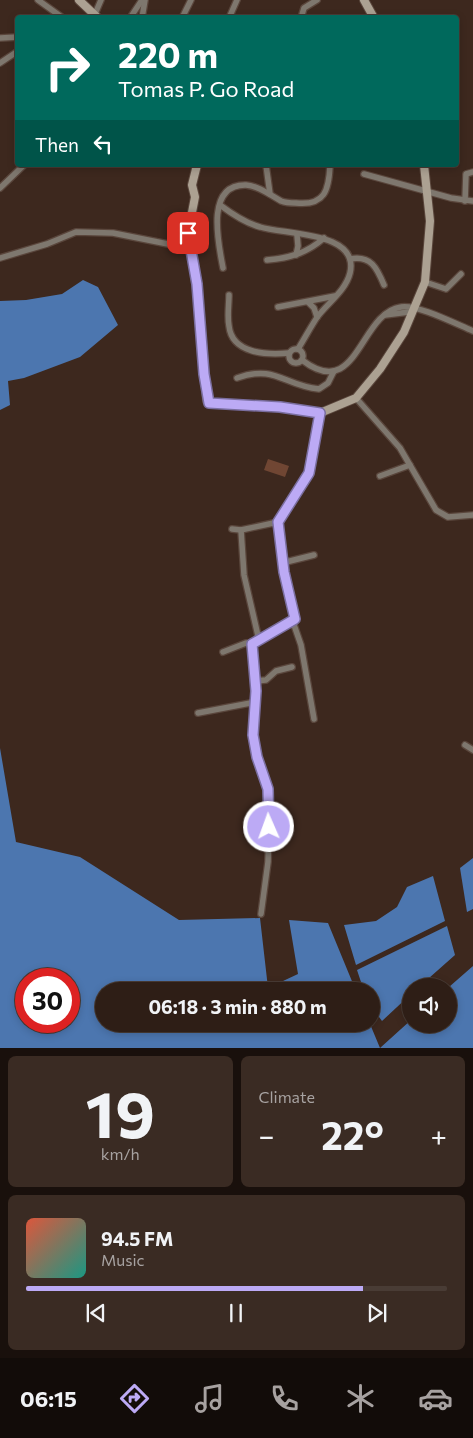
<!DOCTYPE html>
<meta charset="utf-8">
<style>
:root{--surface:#2e1e16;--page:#3a2b23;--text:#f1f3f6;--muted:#a7a2a1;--line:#493c35;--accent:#bcaaf5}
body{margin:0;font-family:Commissioner,sans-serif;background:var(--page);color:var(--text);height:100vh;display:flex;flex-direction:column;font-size:19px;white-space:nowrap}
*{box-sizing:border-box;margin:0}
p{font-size:16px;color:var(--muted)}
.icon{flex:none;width:28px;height:28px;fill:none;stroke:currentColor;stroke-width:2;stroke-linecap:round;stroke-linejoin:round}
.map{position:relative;height:1048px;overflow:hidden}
.sheet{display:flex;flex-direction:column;gap:8px;padding:8px;background:#19100c;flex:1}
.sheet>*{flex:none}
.top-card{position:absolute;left:15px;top:15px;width:444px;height:152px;border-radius:5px;box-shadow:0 2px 8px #0003,0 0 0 1px var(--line);background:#00695c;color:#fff;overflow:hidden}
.buttons{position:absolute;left:402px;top:978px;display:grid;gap:10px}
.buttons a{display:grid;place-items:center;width:55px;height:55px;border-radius:50%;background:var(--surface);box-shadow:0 2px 8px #0003,0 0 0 1px var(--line);font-size:25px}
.speed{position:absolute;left:15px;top:968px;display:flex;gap:10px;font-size:25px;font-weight:700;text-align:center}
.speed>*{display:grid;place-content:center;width:65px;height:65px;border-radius:50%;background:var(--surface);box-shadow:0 2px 8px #0003,0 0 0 1px var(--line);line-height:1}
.speed .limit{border:8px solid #d22;background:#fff;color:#111}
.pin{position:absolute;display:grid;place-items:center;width:42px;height:42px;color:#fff;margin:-21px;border-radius:10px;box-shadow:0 2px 8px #0006}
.me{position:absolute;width:55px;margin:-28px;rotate:358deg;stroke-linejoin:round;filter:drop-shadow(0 0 4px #0008)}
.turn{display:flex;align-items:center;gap:18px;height:105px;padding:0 20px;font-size:22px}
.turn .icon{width:65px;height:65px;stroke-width:2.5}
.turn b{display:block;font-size:35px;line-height:42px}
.then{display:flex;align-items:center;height:48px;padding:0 20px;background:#0003;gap:10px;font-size:19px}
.big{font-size:38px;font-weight:700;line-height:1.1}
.sheet .card{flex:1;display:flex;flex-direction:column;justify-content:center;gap:8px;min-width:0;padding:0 18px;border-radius:8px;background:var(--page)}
.sheet .dial{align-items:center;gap:0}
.dial b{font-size:65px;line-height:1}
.song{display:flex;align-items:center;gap:15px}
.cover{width:60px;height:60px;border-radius:8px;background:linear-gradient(135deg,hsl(10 70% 55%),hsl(170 70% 35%))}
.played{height:5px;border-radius:2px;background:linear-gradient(90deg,var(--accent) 80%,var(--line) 80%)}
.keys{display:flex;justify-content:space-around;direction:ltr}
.heat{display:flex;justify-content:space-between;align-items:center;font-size:28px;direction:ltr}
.sheet .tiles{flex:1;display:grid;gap:8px;grid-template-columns:1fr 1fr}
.card:last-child{grid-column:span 2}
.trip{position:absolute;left:95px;top:982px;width:285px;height:50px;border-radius:25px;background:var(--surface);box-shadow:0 2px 8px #0003,0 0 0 1px var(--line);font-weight:700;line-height:50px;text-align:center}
.tabs{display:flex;height:80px;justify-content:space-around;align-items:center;background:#120c09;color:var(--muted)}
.tabs .icon{width:35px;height:35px}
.tabs .on{color:var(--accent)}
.tabs b{font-size:22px;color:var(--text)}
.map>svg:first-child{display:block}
.green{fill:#704633}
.water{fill:#4c76af;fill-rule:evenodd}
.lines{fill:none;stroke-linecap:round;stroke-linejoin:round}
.street-casing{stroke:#5a463c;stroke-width:8}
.secondary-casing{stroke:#5a463c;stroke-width:10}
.street{stroke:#7e776e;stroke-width:5.5}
.secondary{stroke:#aca192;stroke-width:8}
.route-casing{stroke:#7a6e9f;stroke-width:12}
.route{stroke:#bcaaf5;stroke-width:9}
</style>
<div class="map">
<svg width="473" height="1048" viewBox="0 0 473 1048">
<rect width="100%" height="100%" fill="#3d281e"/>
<path class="green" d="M 268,459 L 289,466 L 285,477 L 264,470 Z"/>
<g class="water">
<path d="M 83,280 L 98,287 L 118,325 L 80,357 L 24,378 L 8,381 L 10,405 L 0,410 L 0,301 L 26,300 L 62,294 Z"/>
<path d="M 0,748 L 16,842 L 80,857 L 179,920 L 260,918 L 268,988 L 298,974 L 289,920 L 328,923 L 356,991 L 104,991 L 104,1024 L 370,1024 L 380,1048 L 0,1048 ZM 26,979 L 69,979 L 69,1021 L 26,1021 Z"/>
<path d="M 473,858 L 473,909 L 467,912 L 460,868 Z"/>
<path d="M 433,876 L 445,921 L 356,965 L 344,925 L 376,921 L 397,907 L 407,887 Z"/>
<path d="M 447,926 L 455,955 L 420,986 L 411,986 L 411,994 L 382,1021 L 371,1006 L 371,991 L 364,991 L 357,970 Z"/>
<path d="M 473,966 L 473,1048 L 380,1048 L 411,1020 L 411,1024 L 449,1024 L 449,987 Z"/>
</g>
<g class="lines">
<g class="street-casing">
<g id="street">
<path d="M 38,0 L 63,18"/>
<path d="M 95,14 L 101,0"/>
<path d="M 130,18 L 142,0"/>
<path d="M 142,18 L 145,0"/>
<path d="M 182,18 L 191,0"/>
<path d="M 229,18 L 237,0"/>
<path d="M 301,18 L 304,8 L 317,0"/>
<path d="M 0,38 L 18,37"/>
<path d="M 0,63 L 18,51"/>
<path d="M 266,165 L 270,194"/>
<path d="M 364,174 L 451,198 L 473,201"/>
<path d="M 0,188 L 24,165"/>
<path d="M 465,201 L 466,174 L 473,172"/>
<path d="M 220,205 C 232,214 245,223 260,227 C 285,235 360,231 350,273 C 346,290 328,303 318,316 C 311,326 305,338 298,349"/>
<path d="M 296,255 L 298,246 L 297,235"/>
<path d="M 0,258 L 47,244 L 76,232 L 113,233 L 173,245 L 190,245"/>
<path d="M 350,259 C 371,255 377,268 384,285"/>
<path d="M 267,260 C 290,258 307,253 324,238"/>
<path d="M 223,268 C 219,246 204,184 246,185 C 259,186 270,195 281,201 C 286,203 291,203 296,203 C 325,206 329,190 330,165"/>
<path d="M 425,282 L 446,289 L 461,274"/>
<path d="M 229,295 C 229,305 227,316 229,326 C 232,354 267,355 289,353"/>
<path d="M 308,302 L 314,308 L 317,317"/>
<path d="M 278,307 L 335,296"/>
<path d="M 385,315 L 409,312"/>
<circle cx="296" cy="356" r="7"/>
<path d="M 302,360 C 358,403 359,313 401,307 C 417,304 456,324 473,331"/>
<path d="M 237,378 C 276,364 284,386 319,389 L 328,383 L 334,371"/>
<path d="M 356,398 L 400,448 L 436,510 L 448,517 L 473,515"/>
<path d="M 380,476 L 410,465"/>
<path d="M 232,529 L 241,530 L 278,522"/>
<path d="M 241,530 L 244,575 L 259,640"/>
<path d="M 282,563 L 314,555"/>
<path d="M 293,622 L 301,645 L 314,719"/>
<path d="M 252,644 L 256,702 L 253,735 L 257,757 L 268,789 L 269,827 L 268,862 L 261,914"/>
<path d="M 252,644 L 295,619 L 290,591 L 284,573 L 278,522 L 309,473 L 320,413"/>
<path d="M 223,652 L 246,643 L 252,644"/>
<path d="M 255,681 L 266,680 L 276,671 L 292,667"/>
<path d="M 198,713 L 256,702"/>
<path d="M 465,745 L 473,750"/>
</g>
</g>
<g class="secondary-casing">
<g id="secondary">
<path d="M 79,0 L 98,18"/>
<path d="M 364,0 L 374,18"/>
<path d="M 197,165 L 192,185 L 195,197 L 188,233 L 197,284 L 207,401 L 209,403 L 280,407 L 320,413 L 356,398 L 380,369 L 404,332 L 425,282 L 430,221 L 424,165"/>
</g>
</g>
<use href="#street" class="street"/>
<use href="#secondary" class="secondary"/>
</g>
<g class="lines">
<g class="route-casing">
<path id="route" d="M 188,233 L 197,284 L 204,374 L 209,403 L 280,407 L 320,413 L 309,473 L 278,522 L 284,572 L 295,619 L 252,644 L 256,691 L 253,735 L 257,757 L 268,789 L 269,827"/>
</g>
<use href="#route" class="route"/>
</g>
</svg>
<div class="buttons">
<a><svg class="icon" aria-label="sound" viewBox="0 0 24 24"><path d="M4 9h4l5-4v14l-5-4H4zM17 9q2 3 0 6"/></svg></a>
</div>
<div class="speed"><div class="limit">30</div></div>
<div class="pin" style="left:188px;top:233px;background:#d93025"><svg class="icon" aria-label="arrive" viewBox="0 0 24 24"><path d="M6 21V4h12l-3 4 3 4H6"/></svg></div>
<svg class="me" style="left:269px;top:827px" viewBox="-20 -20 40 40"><circle r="17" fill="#bcaaf5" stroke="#fff" stroke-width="3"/><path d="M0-11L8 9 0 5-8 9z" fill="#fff"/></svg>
<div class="trip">06:18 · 3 min · 880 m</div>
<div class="top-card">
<div class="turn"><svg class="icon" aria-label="right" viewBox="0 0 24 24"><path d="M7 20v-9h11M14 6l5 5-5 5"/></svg><div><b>220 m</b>Tomas P. Go Road</div></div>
<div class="then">Then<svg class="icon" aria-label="left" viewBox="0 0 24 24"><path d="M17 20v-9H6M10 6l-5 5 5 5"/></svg></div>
</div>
</div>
<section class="sheet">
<div class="tiles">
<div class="card dial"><b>19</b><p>km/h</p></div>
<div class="card"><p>Climate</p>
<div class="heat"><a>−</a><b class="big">22°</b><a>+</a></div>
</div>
<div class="card">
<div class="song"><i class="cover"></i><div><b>94.5 FM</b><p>Music</p></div></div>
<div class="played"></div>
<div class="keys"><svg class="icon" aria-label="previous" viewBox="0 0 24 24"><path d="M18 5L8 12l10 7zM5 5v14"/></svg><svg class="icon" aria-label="pause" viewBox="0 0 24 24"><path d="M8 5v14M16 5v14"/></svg><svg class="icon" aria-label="next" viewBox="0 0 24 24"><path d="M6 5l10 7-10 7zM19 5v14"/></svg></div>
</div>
</div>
</section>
<nav class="tabs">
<b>06:15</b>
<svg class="icon on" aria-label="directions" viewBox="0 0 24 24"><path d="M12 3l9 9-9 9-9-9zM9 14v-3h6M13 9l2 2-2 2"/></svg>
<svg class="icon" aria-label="music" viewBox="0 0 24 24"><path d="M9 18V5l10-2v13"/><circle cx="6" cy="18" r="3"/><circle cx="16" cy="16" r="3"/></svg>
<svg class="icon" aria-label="phone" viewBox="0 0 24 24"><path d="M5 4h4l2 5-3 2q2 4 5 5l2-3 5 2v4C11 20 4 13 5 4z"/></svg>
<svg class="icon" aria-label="climate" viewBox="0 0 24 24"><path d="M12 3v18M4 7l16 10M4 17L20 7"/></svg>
<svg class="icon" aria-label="car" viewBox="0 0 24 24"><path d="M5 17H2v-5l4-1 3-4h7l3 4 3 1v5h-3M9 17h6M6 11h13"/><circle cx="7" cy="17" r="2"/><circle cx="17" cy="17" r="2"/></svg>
</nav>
